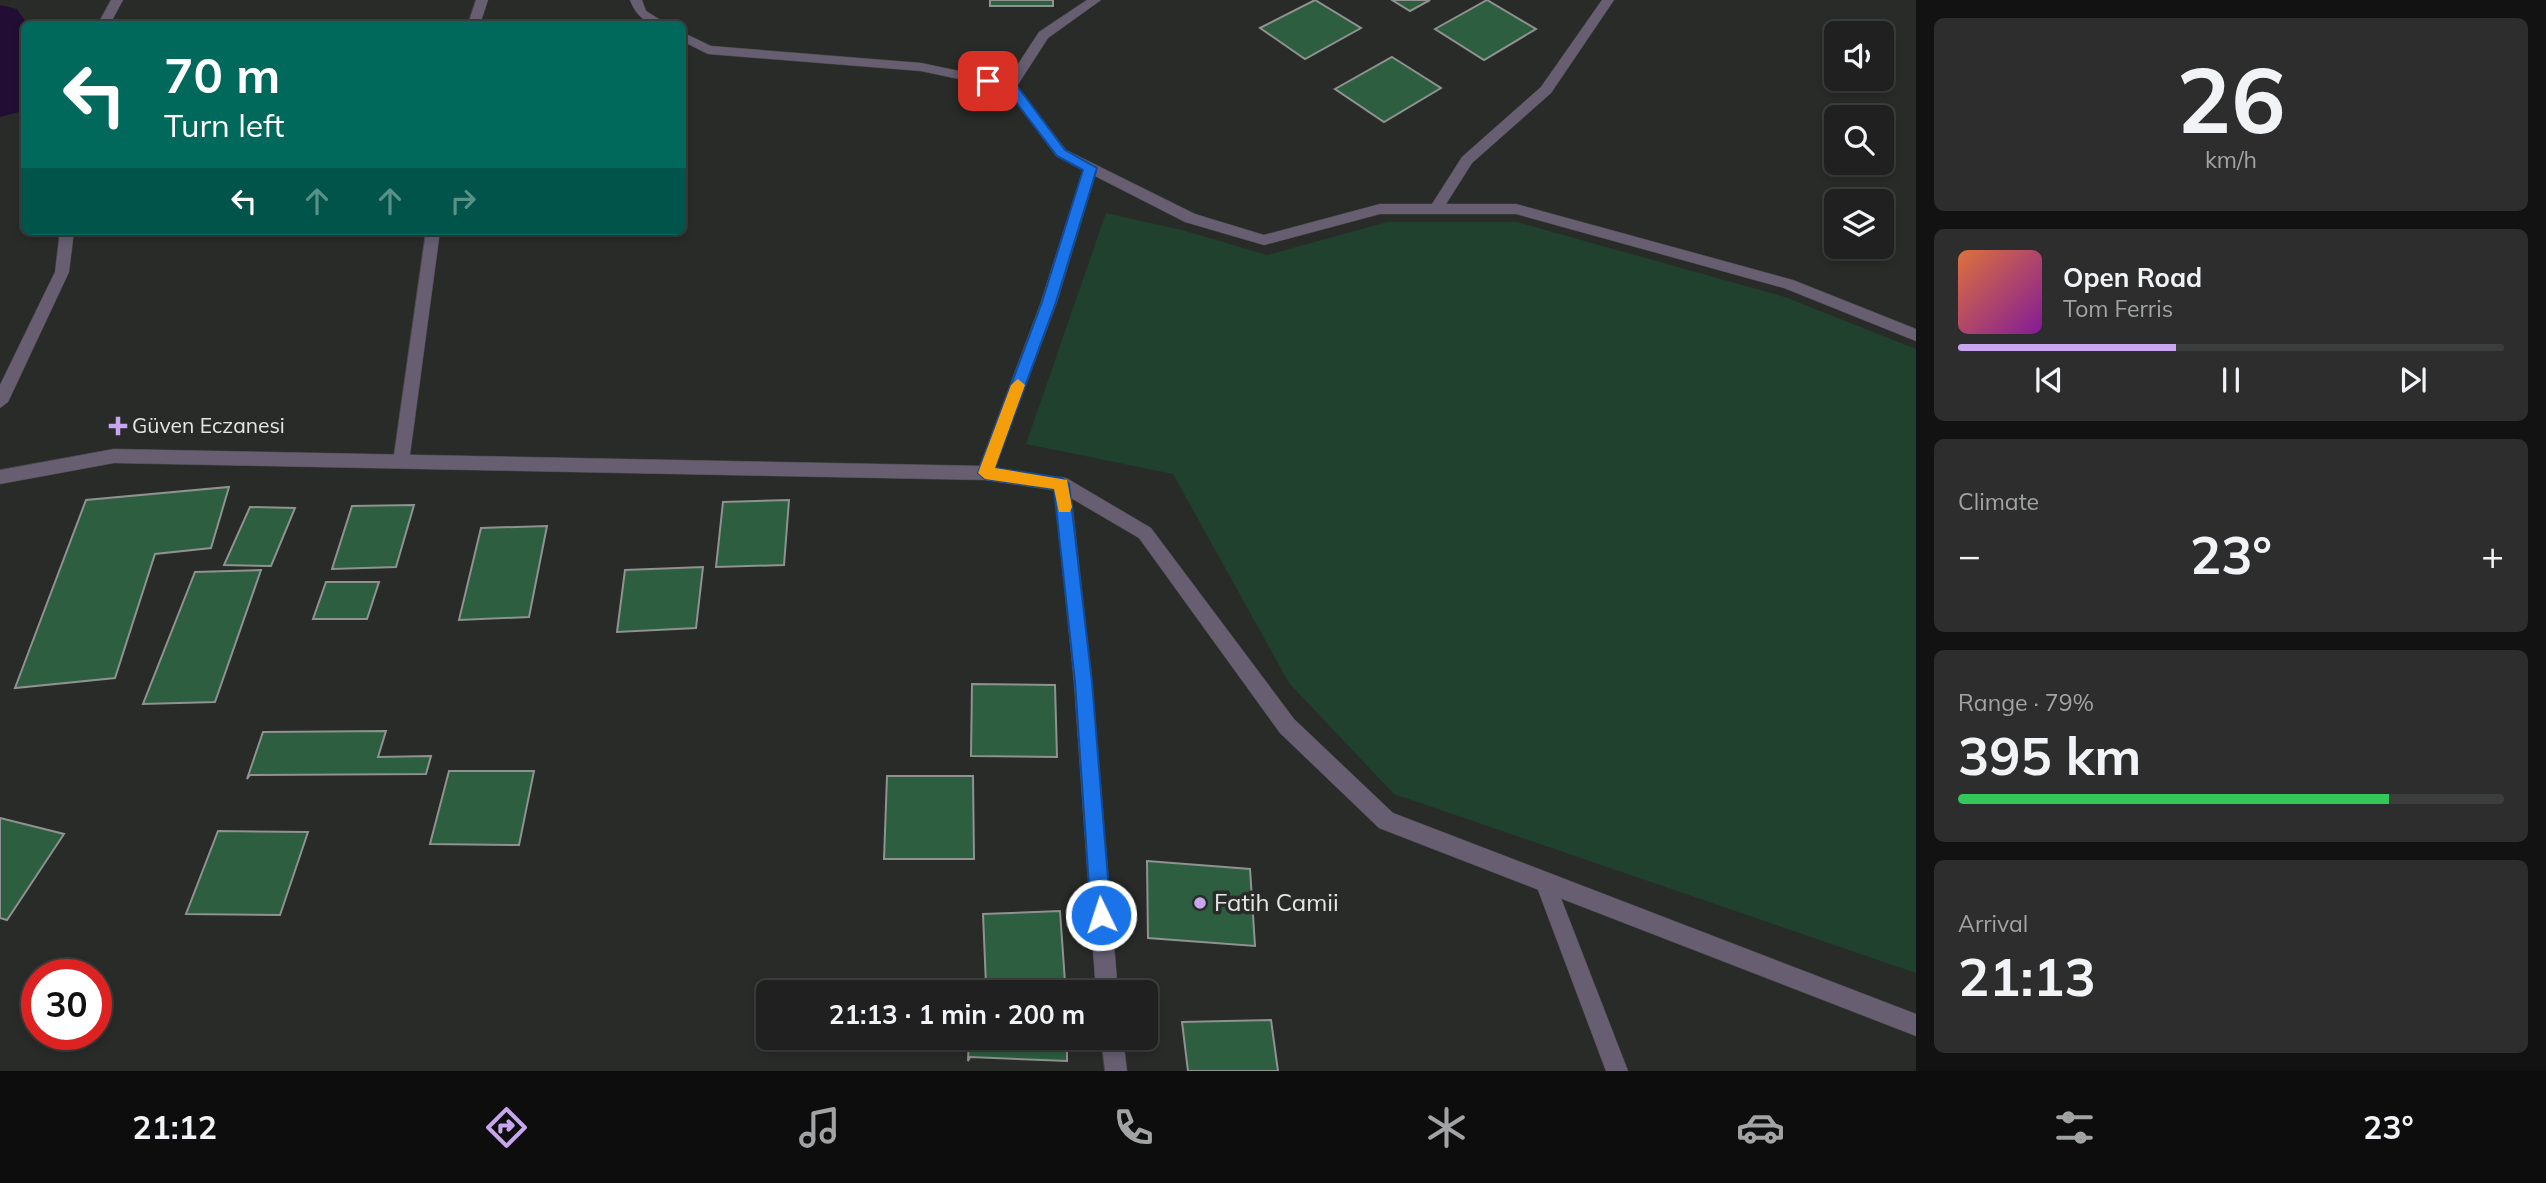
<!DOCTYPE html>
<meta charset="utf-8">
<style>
:root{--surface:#1f201f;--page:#2c2d2c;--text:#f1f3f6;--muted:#a1a3a4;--line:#3c3e3d;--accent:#c8a6ef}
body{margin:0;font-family:Mulish,sans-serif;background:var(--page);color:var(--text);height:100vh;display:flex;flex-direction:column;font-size:26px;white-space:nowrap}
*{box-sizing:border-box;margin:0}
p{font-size:23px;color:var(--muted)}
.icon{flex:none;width:38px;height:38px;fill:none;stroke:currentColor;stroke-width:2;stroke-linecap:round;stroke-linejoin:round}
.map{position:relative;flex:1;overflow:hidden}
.side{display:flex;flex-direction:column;gap:18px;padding:18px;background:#111211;width:630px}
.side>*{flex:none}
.guide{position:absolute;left:21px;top:21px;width:665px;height:214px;border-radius:10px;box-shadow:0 4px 10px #0003,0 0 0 2px var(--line);background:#00695c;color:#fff;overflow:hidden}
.fabs{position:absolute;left:1824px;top:21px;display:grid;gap:14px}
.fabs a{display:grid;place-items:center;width:70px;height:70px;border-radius:10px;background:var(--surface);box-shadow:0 4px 10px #0003,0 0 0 2px var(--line);font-size:35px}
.speed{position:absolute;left:21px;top:959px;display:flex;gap:14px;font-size:35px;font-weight:700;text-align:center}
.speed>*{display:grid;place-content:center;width:91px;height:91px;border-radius:50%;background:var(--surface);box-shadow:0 4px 10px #0003,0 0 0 2px var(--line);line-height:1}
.speed .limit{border:10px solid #d22;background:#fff;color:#111}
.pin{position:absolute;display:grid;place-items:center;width:60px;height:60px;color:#fff;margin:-30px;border-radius:14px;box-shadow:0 4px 10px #0006}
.me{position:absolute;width:77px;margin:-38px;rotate:356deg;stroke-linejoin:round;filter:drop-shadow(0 0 5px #0008)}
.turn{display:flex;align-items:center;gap:24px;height:147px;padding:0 28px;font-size:32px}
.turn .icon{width:91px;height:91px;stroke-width:2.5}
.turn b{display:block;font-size:49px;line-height:60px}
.lanes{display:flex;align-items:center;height:66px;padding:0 28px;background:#0003;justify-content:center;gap:35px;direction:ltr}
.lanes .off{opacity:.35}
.big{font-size:52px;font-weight:700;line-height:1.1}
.side .widget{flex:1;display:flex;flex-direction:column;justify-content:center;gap:10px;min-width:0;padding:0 24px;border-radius:10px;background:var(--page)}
.side .dial{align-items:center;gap:0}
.dial b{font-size:91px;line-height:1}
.song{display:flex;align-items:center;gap:21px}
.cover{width:84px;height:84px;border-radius:10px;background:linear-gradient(135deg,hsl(20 70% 55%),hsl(290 70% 35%))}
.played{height:7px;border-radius:4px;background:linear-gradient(90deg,var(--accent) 40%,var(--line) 40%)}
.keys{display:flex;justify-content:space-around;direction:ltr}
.heat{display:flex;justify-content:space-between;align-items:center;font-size:38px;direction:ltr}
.charge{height:10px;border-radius:5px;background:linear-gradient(90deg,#34c759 79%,var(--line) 0)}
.trip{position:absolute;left:756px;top:980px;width:402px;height:70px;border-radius:10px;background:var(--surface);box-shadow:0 4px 10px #0003,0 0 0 2px var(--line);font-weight:700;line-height:70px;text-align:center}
.menu{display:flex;height:112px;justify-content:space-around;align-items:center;background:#0c0d0c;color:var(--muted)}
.menu .icon{width:49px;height:49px}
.menu .active{color:var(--accent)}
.menu b{font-size:32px;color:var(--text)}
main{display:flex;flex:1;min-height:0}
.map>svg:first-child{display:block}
.green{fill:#20412d}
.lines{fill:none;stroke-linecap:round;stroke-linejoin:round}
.river{fill:#220e34;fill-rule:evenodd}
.building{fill:#2d5e40;stroke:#8f9290;stroke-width:2}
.minor-casing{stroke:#474947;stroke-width:1}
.tertiary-casing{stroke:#474947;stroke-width:1}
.minor{fill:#675e72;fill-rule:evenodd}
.tertiary{fill:#675e72;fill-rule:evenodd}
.route{fill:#1a73e8;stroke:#114b97;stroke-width:2}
.slow{fill:#f59e0b}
.poi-dot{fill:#c8a6ef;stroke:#292b29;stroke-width:2.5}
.labels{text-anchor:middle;stroke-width:7;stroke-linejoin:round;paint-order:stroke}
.poi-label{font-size:21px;fill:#e4e6e5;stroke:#292b29;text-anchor:start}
.near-poi-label{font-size:24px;fill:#e4e6e5;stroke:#292b29;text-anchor:start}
</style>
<main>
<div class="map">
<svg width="1916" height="1071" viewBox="0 0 1916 1071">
<rect width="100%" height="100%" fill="#292b29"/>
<path class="green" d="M 1106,213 L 1182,230 L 1267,255 L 1387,222 L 1517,222 L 1785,297 L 1916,349 L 1916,973 L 1394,794 L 1289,683 L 1173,474 L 1026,444 Z"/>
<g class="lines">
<path class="river" d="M 0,5 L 17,9 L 27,24 L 24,103 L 19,112 L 0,117 Z"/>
</g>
<g class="building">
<rect x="990" y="0" width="63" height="6"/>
<path d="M 1315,0 L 1361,28 L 1305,59 L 1260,28 Z"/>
<path d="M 1392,0 L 1430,0 L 1410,11 Z"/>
<path d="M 1487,0 L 1536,29 L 1484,60 L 1435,29 Z"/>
<path d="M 1392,57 L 1441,88 L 1384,122 L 1335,89 Z"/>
<path d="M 229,487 L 211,548 L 155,554 L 115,678 L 15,688 L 86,500 Z"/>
<path d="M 789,500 L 784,565 L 716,567 L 723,502 Z"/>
<path d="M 414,505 L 396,567 L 332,569 L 352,506 Z"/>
<path d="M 250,507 L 295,508 L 271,566 L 224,565 Z"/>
<path d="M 547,526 L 529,617 L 459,620 L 481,528 Z"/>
<path d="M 703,567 L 696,628 L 617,632 L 625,570 Z"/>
<path d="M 261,570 L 215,702 L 143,704 L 195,572 Z"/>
<path d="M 326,582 L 379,582 L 367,619 L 313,619 Z"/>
<path d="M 972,684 L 1055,685 L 1057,757 L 971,756 Z"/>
<path d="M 386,731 L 378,757 L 431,756 L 426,774 L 250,775 L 247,779 L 263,732 Z"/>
<path d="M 449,771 L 534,771 L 519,845 L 430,844 Z"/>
<path d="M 887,776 L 973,776 L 974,859 L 884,859 Z"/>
<path d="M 0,818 L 64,834 L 7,920 L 0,918 Z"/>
<path d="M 218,831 L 308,832 L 280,915 L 186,914 Z"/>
<path d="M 1147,861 L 1250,869 L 1255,946 L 1148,938 Z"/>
<path d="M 1060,911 L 1065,982 L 986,985 L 983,914 Z"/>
<path d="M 1271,1020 L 1278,1071 L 1188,1071 L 1182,1022 Z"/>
<path d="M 969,1038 L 1067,1038 L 1067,1061 L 970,1057 L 968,1061 Z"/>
</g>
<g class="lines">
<g class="minor-casing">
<g id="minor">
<path d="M 476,0 L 488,0 L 480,24 L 468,24 Z"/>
<path d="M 630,0 L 642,0 L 646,11 L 667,24 C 648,26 637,18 630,0 Z"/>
<path d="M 1087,0 L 1101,0 L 1048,38 L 1017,86 L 1066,150 L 1195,214 L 1264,235 L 1380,204 L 1432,204 L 1462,157 L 1541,87 L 1602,0 L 1614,0 L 1551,93 L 1472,163 L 1446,204 L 1516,204 L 1793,280 L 1916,329 L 1916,341 L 1784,288 L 1516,214 L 1380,214 L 1264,245 L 1185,222 L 1095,176 L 1057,302 L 993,473 L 991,478 L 979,478 L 977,473 L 1041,302 L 1083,170 L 1056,156 L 1006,89 L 921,71 L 708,54 L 682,41 L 682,32 L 711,46 L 921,63 L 1007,81 L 1039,32 Z"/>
<path d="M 426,231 L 440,231 L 409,462 L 407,467 L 395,467 L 393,462 Z"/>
<path d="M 1062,477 L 1068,479 L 1070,484 L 1092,682 L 1118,992 L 1096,992 L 1074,682 L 1054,484 L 1056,479 Z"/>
<path d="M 1545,872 L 1552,875 L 1628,1071 L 1606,1071 L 1535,882 L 1538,875 Z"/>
<path d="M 1101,1038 L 1123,1038 L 1127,1071 L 1105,1071 Z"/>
</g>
</g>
<g class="tertiary-casing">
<g id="tertiary">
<path d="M 111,0 L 123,0 L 110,24 L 98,24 Z"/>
<path d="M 60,231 L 74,231 L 69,272 L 8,402 L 0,408 L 0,385 L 55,272 Z"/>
<path d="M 114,449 L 985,466 L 1068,479 L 1151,528 L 1294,719 L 1393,813 L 1916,1014 L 1916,1036 L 1379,828 L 1280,733 L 1139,538 L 1059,491 L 985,480 L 114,463 L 0,484 L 0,470 Z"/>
</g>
</g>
<use href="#minor" class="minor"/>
<use href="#tertiary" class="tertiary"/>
</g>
<path class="route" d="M 988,78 L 1015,83 L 1065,150 L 1097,168 L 1056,302 L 995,468 L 1062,478 L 1069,484 L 1092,682 L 1111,915 L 1108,921 L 1101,924 L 1094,921 L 1091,915 L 1075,682 L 1054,489 L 985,479 L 978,473 L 1042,302 L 1083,170 L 1057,156 L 1006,89 L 984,84 L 984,79 Z"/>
<path class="slow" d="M 1018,379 L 1025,385 L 995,468 L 1067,480 L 1072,507 L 1070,512 L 1059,512 L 1054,489 L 985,479 L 978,473 L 1011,385 Z"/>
<g class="poi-dot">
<path d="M114.5 415.5h7v7h7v7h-7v7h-7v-7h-7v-7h7z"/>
<circle cx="1200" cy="903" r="7"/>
</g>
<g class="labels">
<g class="poi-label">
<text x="132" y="433">Güven Eczanesi</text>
</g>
<g class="near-poi-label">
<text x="1214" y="911">Fatih Camii</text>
</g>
</g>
</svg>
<div class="fabs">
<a><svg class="icon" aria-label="sound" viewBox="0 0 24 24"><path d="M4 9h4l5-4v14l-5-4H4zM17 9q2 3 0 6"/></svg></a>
<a><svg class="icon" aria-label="search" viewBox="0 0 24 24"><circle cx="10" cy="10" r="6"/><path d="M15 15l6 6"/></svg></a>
<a><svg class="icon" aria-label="layers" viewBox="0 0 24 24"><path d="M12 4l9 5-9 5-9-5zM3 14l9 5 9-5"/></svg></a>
</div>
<div class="speed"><div class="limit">30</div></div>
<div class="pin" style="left:988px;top:81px;background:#d93025"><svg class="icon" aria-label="arrive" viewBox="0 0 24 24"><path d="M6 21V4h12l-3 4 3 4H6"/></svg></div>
<svg class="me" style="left:1101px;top:915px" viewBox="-20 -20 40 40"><circle r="17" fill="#1a73e8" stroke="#fff" stroke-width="3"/><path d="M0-11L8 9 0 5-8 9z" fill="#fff"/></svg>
<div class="trip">21:13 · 1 min · 200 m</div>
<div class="guide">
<div class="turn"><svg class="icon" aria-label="left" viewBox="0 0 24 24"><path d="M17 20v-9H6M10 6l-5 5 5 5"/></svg><div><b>70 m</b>Turn left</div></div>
<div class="lanes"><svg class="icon" aria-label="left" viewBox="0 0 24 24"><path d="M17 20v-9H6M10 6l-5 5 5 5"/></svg><svg class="icon off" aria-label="ahead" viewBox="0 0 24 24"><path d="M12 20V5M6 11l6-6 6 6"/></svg><svg class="icon off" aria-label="ahead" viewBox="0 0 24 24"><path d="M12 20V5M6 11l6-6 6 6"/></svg><svg class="icon off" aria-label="right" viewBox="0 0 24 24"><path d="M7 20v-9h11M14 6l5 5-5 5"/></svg></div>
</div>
</div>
<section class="side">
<div class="widget dial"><b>26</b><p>km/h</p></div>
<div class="widget">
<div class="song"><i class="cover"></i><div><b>Open Road</b><p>Tom Ferris</p></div></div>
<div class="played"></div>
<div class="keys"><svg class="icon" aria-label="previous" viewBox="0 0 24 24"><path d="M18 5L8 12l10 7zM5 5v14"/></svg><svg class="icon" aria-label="pause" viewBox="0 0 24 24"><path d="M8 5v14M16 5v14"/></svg><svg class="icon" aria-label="next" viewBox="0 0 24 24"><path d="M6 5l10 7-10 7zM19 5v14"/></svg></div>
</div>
<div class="widget"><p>Climate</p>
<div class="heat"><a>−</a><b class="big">23°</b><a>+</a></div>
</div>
<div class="widget"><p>Range · 79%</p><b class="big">395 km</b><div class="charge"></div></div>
<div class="widget"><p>Arrival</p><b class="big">21:13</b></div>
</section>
</main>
<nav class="menu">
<b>21:12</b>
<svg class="icon active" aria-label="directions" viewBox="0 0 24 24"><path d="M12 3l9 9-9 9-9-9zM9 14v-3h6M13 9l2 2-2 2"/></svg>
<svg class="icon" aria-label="music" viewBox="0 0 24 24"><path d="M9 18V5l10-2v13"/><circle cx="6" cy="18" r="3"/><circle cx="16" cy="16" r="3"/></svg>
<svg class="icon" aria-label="phone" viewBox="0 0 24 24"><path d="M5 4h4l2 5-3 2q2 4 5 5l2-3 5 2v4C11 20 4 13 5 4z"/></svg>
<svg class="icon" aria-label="climate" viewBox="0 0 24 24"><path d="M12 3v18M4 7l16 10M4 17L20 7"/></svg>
<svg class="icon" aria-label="car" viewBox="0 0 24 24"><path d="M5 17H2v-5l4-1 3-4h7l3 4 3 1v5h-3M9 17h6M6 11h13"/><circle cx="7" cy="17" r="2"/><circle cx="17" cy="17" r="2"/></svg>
<svg class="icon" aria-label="filters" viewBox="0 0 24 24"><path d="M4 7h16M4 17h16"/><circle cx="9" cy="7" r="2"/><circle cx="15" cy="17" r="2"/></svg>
<b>23°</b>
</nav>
